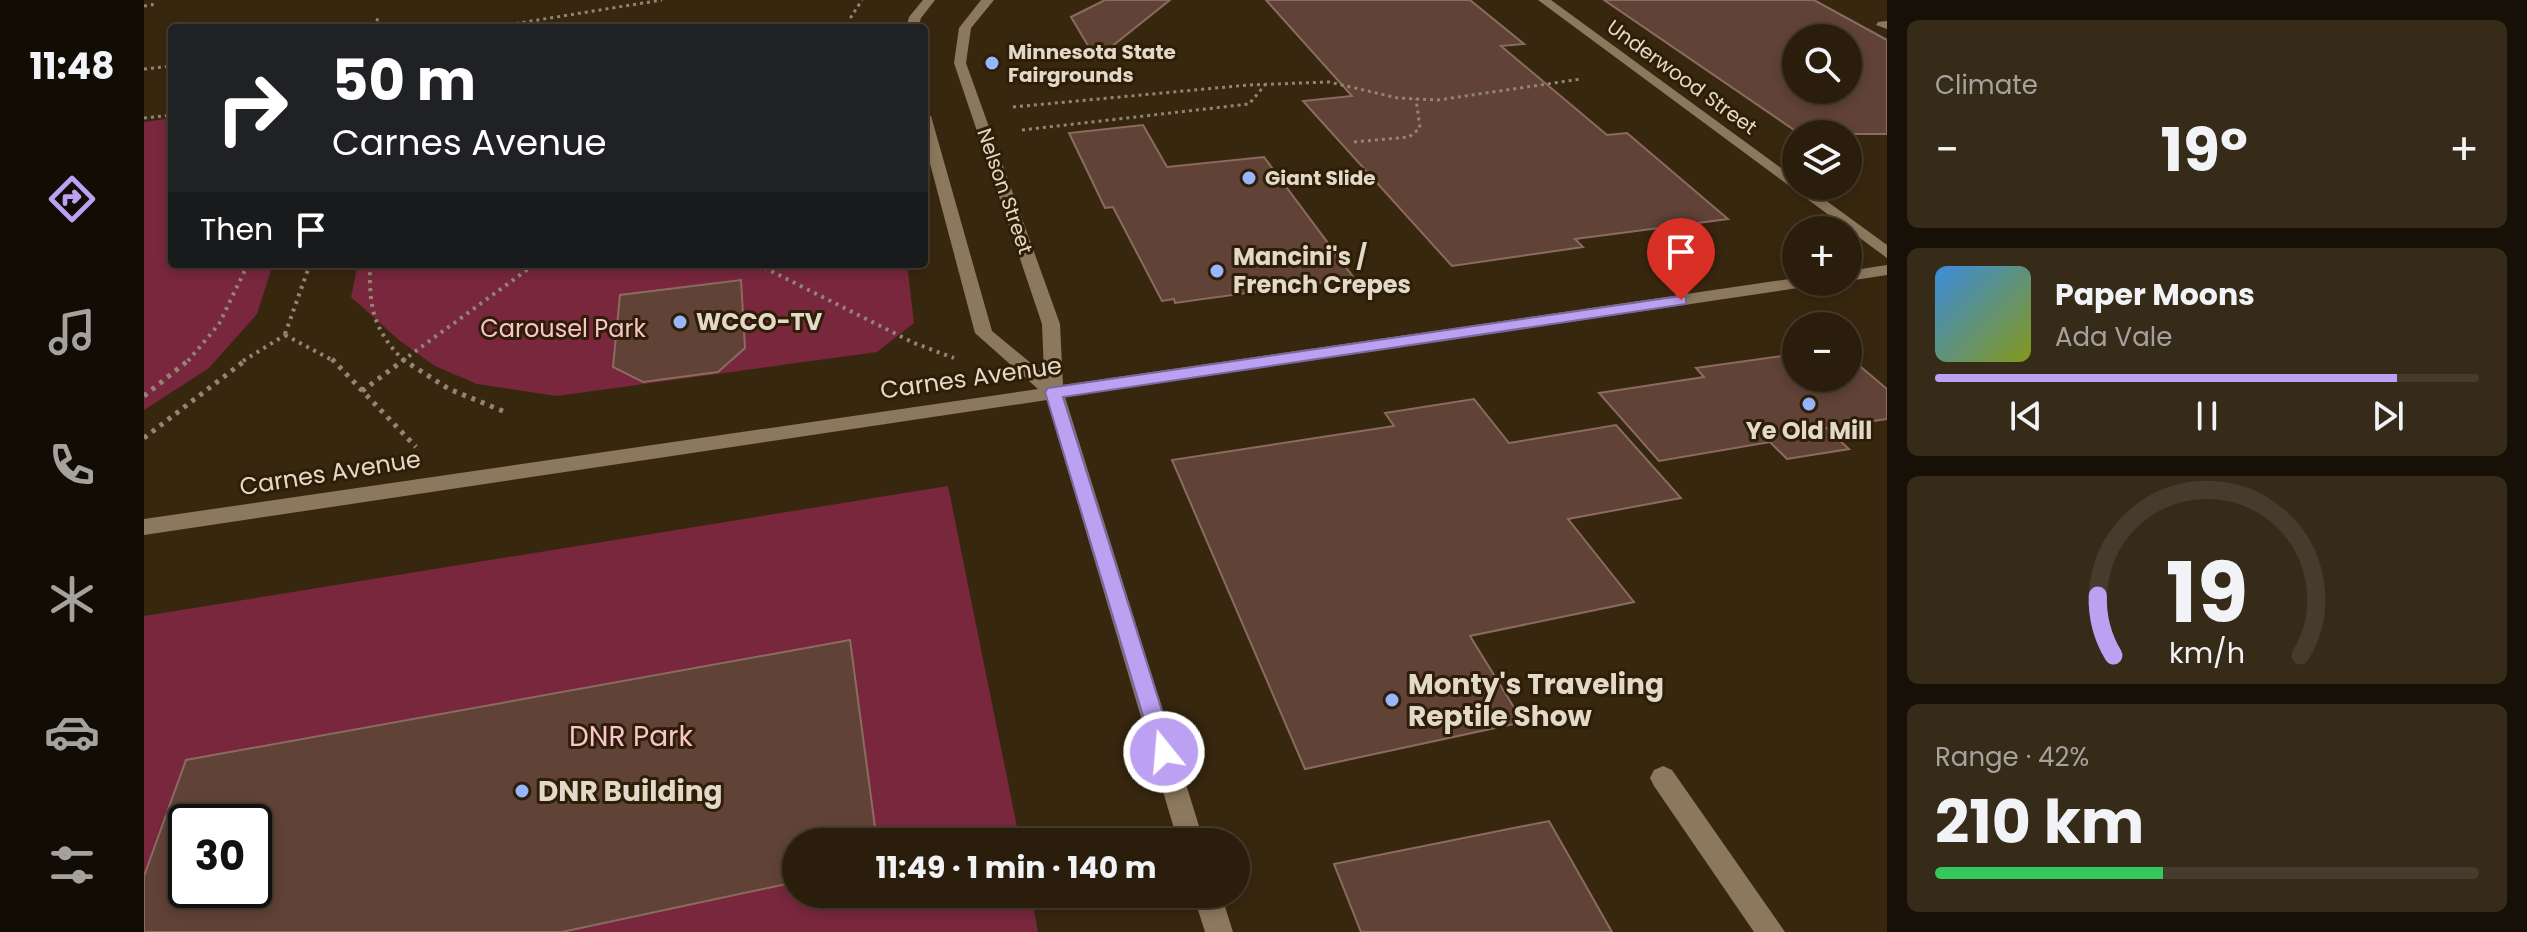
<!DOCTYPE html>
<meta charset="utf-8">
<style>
:root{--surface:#2a1d0b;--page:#362a19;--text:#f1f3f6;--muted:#a5a29d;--line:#463b2c;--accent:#bca0f2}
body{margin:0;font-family:Poppins,sans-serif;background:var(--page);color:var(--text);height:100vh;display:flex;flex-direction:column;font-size:30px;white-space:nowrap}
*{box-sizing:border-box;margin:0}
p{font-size:26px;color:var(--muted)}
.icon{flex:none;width:44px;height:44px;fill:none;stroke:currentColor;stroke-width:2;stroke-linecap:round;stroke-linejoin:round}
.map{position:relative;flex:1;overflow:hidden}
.sheet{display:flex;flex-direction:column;gap:20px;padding:20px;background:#171006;width:640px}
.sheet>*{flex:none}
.top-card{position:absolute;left:24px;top:24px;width:760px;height:244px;border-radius:8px;box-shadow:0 4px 12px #0003,0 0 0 2px var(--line);background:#202124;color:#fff;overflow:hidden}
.controls{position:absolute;left:1638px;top:24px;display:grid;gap:16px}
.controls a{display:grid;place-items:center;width:80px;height:80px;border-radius:50%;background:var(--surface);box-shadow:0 4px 12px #0003,0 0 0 2px var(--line);font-size:40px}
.speed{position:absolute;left:24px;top:804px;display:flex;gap:16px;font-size:40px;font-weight:700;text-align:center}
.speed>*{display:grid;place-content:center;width:104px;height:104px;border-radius:50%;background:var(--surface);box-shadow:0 4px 12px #0003,0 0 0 2px var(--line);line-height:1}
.speed .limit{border:4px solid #111;border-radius:12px;background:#fff;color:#111}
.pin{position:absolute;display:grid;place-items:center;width:68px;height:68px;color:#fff;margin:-82px -34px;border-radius:50% 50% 50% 0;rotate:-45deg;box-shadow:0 0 8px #0007}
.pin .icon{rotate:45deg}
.me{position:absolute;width:88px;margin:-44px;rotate:343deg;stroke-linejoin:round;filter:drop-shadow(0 0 6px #0008)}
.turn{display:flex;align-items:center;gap:28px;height:168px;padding:0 32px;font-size:36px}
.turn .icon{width:104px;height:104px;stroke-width:2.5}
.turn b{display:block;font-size:56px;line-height:68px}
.then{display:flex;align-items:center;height:76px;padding:0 32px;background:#0003;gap:16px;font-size:30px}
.big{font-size:60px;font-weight:700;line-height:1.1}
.sheet .card{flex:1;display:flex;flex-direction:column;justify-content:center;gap:12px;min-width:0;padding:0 28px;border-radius:12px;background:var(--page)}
.sheet .dial{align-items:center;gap:0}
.dial svg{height:208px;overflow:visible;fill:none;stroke:var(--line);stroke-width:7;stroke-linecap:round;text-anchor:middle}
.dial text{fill:var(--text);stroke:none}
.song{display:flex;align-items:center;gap:24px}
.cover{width:96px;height:96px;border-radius:12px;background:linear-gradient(135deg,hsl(210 70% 55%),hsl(70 70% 35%))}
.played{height:8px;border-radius:4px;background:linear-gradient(90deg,var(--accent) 85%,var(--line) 85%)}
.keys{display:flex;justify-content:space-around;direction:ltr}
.heat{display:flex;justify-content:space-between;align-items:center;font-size:44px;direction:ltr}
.charge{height:12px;border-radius:6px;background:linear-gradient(90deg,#34c759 42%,var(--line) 0)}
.trip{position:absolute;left:638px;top:828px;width:468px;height:80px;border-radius:40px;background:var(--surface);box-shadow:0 4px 12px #0003,0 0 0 2px var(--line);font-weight:700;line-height:80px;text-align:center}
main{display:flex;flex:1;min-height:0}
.menu{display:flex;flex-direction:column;width:144px;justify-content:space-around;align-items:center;background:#110c04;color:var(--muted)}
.menu .icon{width:56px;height:56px}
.menu .current{color:var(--accent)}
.menu b{font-size:36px;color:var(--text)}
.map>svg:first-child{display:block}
.green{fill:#78273d;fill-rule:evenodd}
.building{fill:#604237;stroke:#8b6b5f;stroke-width:2;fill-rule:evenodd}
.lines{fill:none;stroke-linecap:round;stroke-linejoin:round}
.path-far2{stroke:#928572;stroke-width:3;stroke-dasharray:3 4;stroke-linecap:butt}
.path-far1{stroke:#928572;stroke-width:4;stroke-dasharray:3 5;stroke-linecap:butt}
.path{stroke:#928572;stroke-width:5;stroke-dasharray:4 6;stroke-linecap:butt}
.service{fill:#8b785d;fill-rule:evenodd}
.minor{fill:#8b785d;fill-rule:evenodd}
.route{fill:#bca0f2;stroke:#7a689d;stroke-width:2}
.poi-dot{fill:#97b6fd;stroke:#2e1e05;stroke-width:3}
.labels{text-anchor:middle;stroke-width:6;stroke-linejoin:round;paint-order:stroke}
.far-poi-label{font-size:20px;font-weight:bold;fill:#e3d9ca;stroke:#2e1e05;text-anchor:start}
.far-street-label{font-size:20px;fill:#e3d9ca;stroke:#2e1e05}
.poi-label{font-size:24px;font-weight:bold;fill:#e3d9ca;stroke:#2e1e05;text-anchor:start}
.park-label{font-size:24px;fill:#f9c4cd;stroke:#2e1e05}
.street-label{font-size:24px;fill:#e3d9ca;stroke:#2e1e05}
.near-poi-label{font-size:28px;font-weight:bold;fill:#e3d9ca;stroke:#2e1e05;text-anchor:start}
.near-park-label{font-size:28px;fill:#f9c4cd;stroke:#2e1e05}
</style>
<main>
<nav class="menu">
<b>11:48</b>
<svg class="icon current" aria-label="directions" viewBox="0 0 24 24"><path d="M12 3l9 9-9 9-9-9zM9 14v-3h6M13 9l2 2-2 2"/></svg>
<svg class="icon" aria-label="music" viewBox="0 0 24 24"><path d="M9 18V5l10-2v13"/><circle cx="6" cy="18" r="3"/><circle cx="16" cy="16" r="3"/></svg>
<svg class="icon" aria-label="phone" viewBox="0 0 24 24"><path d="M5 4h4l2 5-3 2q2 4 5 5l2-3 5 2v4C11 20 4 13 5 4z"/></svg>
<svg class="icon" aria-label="climate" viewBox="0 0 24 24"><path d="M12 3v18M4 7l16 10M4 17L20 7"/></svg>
<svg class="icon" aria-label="car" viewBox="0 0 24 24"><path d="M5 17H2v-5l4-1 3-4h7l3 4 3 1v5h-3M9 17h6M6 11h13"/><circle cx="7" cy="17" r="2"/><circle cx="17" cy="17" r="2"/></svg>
<svg class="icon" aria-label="filters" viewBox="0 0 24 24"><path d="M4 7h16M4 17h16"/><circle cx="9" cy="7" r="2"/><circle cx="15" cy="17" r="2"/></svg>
</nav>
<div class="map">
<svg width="1743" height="932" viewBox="0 0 1743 932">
<rect width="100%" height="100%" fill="#38270f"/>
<g class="green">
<path d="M 28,118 L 28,264 L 129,264 L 113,314 L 65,368 L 0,410 L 0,122 Z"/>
<path d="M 214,264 L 763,264 L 770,323 L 733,352 L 413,396 L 333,384 L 291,366 L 256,341 L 207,297 Z"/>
<path d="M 804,486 L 876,842 L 652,842 L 652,894 L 887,894 L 894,932 L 0,932 L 0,616 ZM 42,822 L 110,822 L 110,890 L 42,890 Z"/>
</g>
<g class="building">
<path d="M 961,0 L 1026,0 L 952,59 L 927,17 Z"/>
<path d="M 1122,0 L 1326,0 L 1380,44 L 1357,46 L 1463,135 L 1483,133 L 1584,219 L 1431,239 L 1439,247 L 1308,266 L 1159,101 L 1208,96 Z"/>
<path d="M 1460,0 L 1670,0 L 1743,40 L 1743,134 L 1656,134 ZM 1652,38 L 1704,38 L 1704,90 L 1652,90 Z"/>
<path d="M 999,125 L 1023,167 L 1120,157 L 1210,278 L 1031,303 L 1030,299 L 1018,301 L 969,207 L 961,208 L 925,133 Z"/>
<path d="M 597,280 L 601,348 L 574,372 L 499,382 L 469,367 L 476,295 Z"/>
<path d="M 1652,354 L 1652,378 L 1704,378 L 1704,356 L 1743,389 L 1743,419 L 1682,428 L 1705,449 L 1643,459 L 1626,442 L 1515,461 L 1455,393 L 1560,377 L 1552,368 Z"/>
<path d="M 1330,399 L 1365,443 L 1472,425 L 1537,498 L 1424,519 L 1490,602 L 1326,636 L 1379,722 L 1161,769 L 1028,460 L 1250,426 L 1241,413 Z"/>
<path d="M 706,640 L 733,842 L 652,842 L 652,882 L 418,932 L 0,932 L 0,876 L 42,760 ZM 42,822 L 110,822 L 110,890 L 42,890 Z"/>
<path d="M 1405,821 L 1468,932 L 1217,932 L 1190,864 Z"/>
</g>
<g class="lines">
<g class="path-far2">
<path d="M 0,6 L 8,5 L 11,0"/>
<path d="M 231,28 L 234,17"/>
<path d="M 344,28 L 518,0"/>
<path d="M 687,28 L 708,25 L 707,17 L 718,0"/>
<path d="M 0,69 L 28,66"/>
<path d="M 869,107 L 1104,85 L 1185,82 L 1254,98 L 1294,100 L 1437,79"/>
<path d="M 0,118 L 28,115"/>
<path d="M 878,130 L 1105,104 L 1121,85"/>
<path d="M 1210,142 L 1265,137 L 1276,128 L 1272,99"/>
</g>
<g class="path-far1">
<path d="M 226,264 C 225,308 229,329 260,361"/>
<path d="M 613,264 L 770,343 L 810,358"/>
<path d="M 141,334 L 166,264"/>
<path d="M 141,335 L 190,361"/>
<path d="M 44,361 L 75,324 L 104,264"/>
<path d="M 99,361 L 141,335"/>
<path d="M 258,361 L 391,264"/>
</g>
<g class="path">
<path d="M 188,359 L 272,447"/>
<path d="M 258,359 L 305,389 L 359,411"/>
<path d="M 218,391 L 261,359"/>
<path d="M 0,396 L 46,359"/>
<path d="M 0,438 L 103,359"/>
</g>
<g class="service">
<path d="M 1743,21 L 1743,29 L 1732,25 L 1734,22 Z"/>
<path d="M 1519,766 L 1528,770 L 1641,932 L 1610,932 L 1510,786 L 1506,778 L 1510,770 Z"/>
</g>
<g class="minor">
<path d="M 779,0 L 791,0 L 777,18 L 774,28 L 762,28 L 765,17 Z"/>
<path d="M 837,0 L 850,0 L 827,28 L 822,63 L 916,324 L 919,385 L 1652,278 L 1652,282 L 1669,282 L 1661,287 L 921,397 L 1060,842 L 1034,842 L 903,400 L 0,535 L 0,519 L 894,389 L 831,333 L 780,141 L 780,112 L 787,116 L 848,331 L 900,374 L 898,324 L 810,63 L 815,28 Z"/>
<path d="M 1394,0 L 1407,0 L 1652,179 L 1652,186 L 1662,186 L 1743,245 L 1743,258 Z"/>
<path d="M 1743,265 L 1743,275 L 1704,281 L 1704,271 Z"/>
<path d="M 1049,894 L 1077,894 L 1089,932 L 1061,932 Z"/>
</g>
</g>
<path class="route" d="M 1537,296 L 1542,297 L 1542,304 L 919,397 L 1031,752 L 1028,759 L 1020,762 L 1012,759 L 901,392 L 904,388 Z"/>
<g class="poi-dot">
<circle cx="848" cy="63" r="8"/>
<circle cx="1105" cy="178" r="8"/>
<circle cx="1073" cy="271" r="8"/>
<circle cx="536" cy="322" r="8"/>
<circle cx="1665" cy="404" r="8"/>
<circle cx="1248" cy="700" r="8"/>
<circle cx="378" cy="791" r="8"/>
</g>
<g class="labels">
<g class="far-poi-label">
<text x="864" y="59">Minnesota State<tspan x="864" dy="23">Fairgrounds</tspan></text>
<text x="1121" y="185">Giant Slide</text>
</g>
<g class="far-street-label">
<text transform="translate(1538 77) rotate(36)" y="7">Underwood Street</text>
<text transform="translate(861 191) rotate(71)" y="7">Nelson Street</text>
</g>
<g class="poi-label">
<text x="1089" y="265">Mancini's /<tspan x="1089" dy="28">French Crepes</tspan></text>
<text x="552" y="330">WCCO-TV</text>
<text x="1665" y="439" text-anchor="middle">Ye Old Mill</text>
</g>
<g class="park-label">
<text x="419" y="337">Carousel Park</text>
</g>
<g class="street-label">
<text transform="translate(827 378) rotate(-8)" y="8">Carnes Avenue</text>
<text transform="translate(186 473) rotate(-9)" y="8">Carnes Avenue</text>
</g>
<g class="near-poi-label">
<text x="1264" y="694">Monty's Traveling<tspan x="1264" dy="32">Reptile Show</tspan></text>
<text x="394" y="801">DNR Building</text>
</g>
<g class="near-park-label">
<text x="487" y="746">DNR Park</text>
</g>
</g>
</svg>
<div class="controls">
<a><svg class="icon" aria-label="search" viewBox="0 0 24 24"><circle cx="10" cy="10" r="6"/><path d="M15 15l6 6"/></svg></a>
<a><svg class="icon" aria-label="layers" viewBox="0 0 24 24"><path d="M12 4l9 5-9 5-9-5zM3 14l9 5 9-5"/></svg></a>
<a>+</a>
<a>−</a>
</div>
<div class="speed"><div class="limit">30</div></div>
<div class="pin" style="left:1537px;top:300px;background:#d93025"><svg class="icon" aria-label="arrive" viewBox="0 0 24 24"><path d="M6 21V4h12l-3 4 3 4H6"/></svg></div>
<svg class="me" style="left:1020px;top:752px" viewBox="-20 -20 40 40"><circle r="17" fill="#bca0f2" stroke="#fff" stroke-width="3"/><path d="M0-11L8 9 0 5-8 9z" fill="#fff"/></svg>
<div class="trip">11:49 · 1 min · 140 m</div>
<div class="top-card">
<div class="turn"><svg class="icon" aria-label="right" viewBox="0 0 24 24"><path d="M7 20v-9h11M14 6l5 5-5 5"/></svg><div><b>50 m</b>Carnes Avenue</div></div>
<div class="then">Then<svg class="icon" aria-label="arrive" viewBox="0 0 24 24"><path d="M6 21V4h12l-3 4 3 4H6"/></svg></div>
</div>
</div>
<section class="sheet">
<div class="card"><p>Climate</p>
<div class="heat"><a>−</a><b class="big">19°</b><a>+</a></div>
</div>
<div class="card">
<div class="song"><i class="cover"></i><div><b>Paper Moons</b><p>Ada Vale</p></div></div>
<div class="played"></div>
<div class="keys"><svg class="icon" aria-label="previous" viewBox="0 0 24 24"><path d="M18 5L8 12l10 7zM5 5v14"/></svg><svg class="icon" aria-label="pause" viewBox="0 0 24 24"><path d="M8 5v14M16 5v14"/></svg><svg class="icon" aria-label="next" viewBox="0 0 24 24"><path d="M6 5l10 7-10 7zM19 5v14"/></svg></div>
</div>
<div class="card dial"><svg viewBox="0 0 100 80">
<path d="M14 69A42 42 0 1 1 86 69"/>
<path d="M14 69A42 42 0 0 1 8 46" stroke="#bca0f2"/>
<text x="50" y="56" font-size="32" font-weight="700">19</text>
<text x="50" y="72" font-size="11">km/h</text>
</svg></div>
<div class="card"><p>Range · 42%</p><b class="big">210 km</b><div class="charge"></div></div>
</section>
</main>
